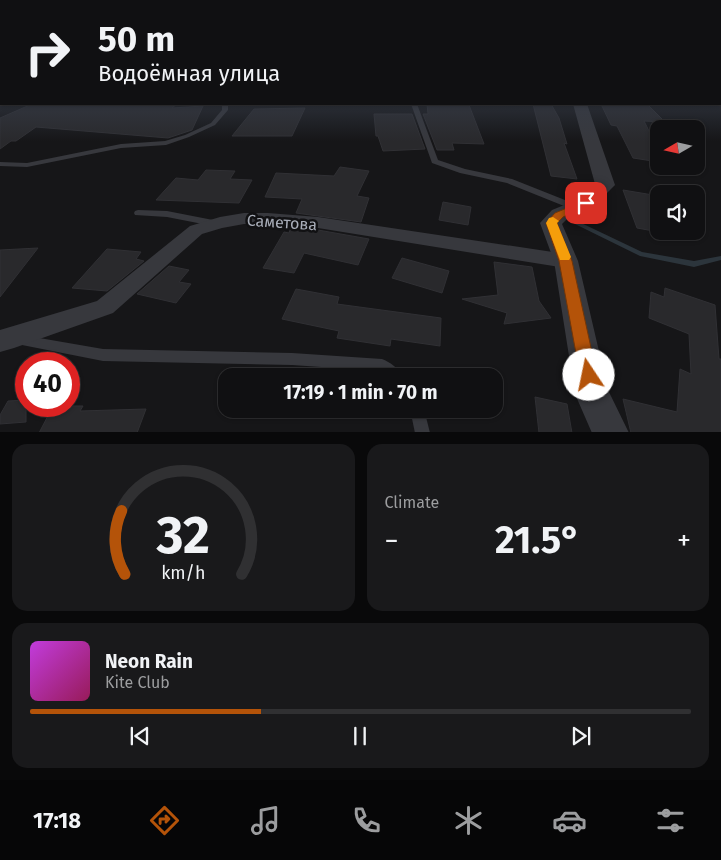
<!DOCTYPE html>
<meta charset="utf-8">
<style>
:root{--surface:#101012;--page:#19191b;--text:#f1f3f6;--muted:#9c9d9f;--line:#303032;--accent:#b45309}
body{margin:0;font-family:"Fira Sans",sans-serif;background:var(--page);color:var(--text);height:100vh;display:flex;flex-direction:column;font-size:19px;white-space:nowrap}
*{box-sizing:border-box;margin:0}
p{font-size:16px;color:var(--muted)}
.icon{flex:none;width:28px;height:28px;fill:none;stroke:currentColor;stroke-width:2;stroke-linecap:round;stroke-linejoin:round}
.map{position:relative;height:432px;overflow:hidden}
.sheet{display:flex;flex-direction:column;gap:12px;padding:12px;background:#09090a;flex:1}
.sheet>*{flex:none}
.hud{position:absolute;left:0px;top:0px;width:721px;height:105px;box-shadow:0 1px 4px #0004,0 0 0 1px var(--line);background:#101012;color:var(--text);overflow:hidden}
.needle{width:32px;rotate:261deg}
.tools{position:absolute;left:650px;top:120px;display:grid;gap:10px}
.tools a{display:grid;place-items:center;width:55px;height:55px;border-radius:10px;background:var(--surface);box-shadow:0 1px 4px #0004,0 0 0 1px var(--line);font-size:25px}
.speed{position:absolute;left:15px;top:352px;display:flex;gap:10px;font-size:25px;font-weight:700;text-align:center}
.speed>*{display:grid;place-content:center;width:65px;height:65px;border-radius:50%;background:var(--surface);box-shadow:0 1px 4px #0004,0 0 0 1px var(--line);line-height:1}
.speed .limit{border:8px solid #d22;background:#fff;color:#111}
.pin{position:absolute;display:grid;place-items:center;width:42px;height:42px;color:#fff;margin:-21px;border-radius:10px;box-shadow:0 2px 8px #0006}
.me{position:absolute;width:55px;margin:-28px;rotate:349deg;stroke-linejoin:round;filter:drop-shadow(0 0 4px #0008)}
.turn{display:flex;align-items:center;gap:18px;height:105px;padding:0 15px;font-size:22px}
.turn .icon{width:65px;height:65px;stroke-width:2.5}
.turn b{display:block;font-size:35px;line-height:42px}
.big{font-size:38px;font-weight:700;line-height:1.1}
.sheet .tile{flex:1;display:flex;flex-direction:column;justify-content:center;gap:8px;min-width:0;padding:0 18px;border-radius:15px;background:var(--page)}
.sheet .dial{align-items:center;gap:0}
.dial svg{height:130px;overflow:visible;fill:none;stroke:var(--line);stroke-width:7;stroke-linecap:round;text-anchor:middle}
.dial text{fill:var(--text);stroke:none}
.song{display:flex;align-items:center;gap:15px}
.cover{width:60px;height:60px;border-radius:8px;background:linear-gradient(135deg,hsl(290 70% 55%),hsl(330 70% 35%))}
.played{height:5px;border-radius:2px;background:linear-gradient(90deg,var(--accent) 35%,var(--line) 35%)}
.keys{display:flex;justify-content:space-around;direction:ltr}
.heat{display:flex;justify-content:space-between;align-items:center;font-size:28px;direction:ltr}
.sheet .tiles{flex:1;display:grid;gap:12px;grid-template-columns:1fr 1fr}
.tile:last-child{grid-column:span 2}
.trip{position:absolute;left:218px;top:368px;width:285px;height:50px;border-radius:15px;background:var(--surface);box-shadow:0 1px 4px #0004,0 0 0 1px var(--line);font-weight:700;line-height:50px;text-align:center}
.menu{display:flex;height:80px;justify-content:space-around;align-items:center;background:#060607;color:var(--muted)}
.menu .icon{width:35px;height:35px}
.menu .active{color:var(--accent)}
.menu b{font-size:22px;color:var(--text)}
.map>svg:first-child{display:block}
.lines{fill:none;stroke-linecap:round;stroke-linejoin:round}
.stream{fill:#2c353c;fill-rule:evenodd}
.building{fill:#29292c;stroke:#303034}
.service{fill:#37383d;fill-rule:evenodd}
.minor{fill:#37383d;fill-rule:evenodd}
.tertiary{fill:#37383d;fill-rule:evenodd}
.route{fill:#b45309;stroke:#753606}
.slow{fill:#f59e0b}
.labels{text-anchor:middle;stroke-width:5;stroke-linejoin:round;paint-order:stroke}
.street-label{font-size:16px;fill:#a8adb8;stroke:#111113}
</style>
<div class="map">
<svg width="721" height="433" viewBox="0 0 721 433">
<rect width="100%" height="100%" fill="#161618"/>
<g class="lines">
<path class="stream" d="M 577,221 L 642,252 L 694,261 L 721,256 L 721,260 L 694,267 L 640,256 L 575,224 L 574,223 Z"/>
</g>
<g class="building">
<path d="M 32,104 L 142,105 L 144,104 L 177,104 L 172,108 L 203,106 L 192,130 L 168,138 L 36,127 L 16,141 L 11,141 L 0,149 L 0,118 Z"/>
<path d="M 427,104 L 469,105 L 484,144 L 452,143 L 454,150 L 437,150 L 423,114 L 428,114 Z"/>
<path d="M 533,104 L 551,104 L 559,118 L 567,144 L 564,143 L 577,179 L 551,176 Z"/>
<path d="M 601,104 L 647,104 L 665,122 L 644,121 L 659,151 L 659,162 L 633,158 L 617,126 L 611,125 Z"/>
<path d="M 305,108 L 292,136 L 232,136 L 254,109 Z"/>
<path d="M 374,114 L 412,114 L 425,149 L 383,151 L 378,136 L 376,136 Z"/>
<path d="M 340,167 L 369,171 L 357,196 L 369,198 L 361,222 L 296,213 L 302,199 L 265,197 L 276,173 L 334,176 Z"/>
<path d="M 206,170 L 235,171 L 230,179 L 252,180 L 239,203 L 156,200 L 176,178 L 198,180 Z"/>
<path d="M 623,190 L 659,196 L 659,232 L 637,228 Z"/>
<path d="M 443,202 L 471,207 L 468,225 L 439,220 Z"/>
<path d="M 291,227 L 318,230 L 369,239 L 358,265 L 304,253 L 294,273 L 263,268 L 284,232 L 289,233 Z"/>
<path d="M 38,248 L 0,297 L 0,250 Z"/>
<path d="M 107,249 L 141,252 L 136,259 L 144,261 L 107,291 L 72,288 Z"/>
<path d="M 402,258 L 449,271 L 442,293 L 392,278 Z"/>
<path d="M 494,262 L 532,267 L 539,301 L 551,318 L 504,324 L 507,313 L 462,299 L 498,295 Z"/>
<path d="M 169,266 L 189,270 L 179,282 L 191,284 L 176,303 L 137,294 Z"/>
<path d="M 665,288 L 715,305 L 719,359 L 721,359 L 721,433 L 631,433 L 623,399 L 677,412 L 680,369 L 691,374 L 689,334 L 649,318 L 651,292 L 664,297 Z"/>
<path d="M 296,289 L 339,297 L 337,304 L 441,318 L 440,346 L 391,339 L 390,346 L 337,338 L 339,331 L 282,319 Z"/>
<path d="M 535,397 L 567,404 L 572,433 L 539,433 Z"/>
<path d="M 26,400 L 26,422 L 0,424 L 0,415 L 8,401 Z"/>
<path d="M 53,406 L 83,406 L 80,411 L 146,409 L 137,433 L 39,433 Z"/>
</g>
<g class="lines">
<g class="service">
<rect x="720" y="92" width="1" height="4"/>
<path d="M 222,104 L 228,104 L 228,110 L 215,125 L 189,137 L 166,145 L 121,148 L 27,167 L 0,166 L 0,162 L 27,163 L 121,144 L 165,141 L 185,135 L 211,123 L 222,110 Z"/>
<path d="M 411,104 L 417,104 L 438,160 L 465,169 L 512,179 L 580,206 L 581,208 L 580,210 L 574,210 L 507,183 L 460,173 L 432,163 Z"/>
<path d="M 138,210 L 167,211 L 213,220 L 217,223 L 213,226 L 167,217 L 135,215 L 134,213 L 135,211 Z"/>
<path d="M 22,335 L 103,349 L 292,353 L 382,359 C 390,362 399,369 403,376 L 386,376 L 379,371 L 292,365 L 103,361 L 22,345 L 18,344 L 16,340 L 18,336 Z"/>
<path d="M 410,409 L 424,409 L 430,433 L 415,433 Z"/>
</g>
<path class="minor" d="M 244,213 L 268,213 L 318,217 L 566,254 L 573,256 L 576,261 L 573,266 L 566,268 L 318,228 L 268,223 L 244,224 L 222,228 L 202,234 L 113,313 L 14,348 L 0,352 L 0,330 L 97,301 L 190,226 L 220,217 Z"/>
<path class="tertiary" d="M 573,104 L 587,104 L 615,185 L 593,207 L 566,220 L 562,224 L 578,261 L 608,390 L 629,433 L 592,433 L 575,394 L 554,261 L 540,223 L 552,210 L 579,199 L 595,184 Z"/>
</g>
<linearGradient id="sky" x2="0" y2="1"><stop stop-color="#0c0c0d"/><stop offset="0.57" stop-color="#363c48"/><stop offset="1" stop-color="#363c48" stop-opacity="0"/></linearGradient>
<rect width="721" height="141" fill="url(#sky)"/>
<path class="route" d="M 586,200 L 591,203 L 590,205 L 563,217 L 557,223 L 572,261 L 597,375 L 595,381 L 589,383 L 583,381 L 580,375 L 559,261 L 546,223 L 555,213 Z"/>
<path class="slow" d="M 553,217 L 559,221 L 557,223 L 571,257 L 569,260 L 560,260 L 546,223 L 549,218 Z"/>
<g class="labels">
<g class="street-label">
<text transform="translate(282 222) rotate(4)" y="6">Саметова</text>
</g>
</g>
</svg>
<div class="tools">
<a><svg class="needle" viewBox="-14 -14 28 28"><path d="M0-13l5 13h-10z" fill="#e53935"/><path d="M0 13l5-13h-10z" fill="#9c9d9f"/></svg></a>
<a><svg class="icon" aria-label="sound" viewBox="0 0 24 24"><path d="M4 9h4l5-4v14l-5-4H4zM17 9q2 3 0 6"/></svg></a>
</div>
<div class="speed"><div class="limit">40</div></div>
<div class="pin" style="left:586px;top:203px;background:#d93025"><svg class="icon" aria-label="arrive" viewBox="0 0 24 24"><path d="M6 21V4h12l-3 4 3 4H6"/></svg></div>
<svg class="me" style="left:589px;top:375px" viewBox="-20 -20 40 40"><circle r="19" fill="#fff"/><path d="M0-13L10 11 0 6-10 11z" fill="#b45309"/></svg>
<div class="trip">17:19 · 1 min · 70 m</div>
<div class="hud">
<div class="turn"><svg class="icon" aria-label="right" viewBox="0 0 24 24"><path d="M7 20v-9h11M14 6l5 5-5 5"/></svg><div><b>50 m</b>Водоёмная улица</div></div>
</div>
</div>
<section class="sheet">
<div class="tiles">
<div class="tile dial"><svg viewBox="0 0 100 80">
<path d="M14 69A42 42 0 1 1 86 69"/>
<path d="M14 69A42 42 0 0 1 12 30" stroke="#b45309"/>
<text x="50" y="56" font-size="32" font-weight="700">32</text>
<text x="50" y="72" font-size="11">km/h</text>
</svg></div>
<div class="tile"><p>Climate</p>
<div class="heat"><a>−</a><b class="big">21.5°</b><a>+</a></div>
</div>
<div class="tile">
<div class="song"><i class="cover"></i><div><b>Neon Rain</b><p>Kite Club</p></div></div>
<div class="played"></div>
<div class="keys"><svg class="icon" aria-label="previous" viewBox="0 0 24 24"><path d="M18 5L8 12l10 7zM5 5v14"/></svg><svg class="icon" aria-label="pause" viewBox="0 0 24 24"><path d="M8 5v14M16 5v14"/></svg><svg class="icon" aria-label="next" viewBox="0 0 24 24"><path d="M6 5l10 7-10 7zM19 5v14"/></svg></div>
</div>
</div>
</section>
<nav class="menu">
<b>17:18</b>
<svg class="icon active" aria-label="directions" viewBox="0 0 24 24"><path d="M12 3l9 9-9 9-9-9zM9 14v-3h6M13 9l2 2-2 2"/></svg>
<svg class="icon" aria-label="music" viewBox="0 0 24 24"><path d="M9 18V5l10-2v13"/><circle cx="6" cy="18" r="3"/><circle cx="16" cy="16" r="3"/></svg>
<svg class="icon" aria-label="phone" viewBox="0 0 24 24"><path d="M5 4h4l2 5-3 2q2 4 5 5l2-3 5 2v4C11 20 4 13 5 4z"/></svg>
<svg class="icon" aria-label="climate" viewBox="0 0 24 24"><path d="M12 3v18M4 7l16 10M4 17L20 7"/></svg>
<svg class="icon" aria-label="car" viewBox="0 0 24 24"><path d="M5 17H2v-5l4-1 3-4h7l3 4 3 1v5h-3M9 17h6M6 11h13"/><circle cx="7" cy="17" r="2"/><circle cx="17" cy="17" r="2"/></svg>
<svg class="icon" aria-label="filters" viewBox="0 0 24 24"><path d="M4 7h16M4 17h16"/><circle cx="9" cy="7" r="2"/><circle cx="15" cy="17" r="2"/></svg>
</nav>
